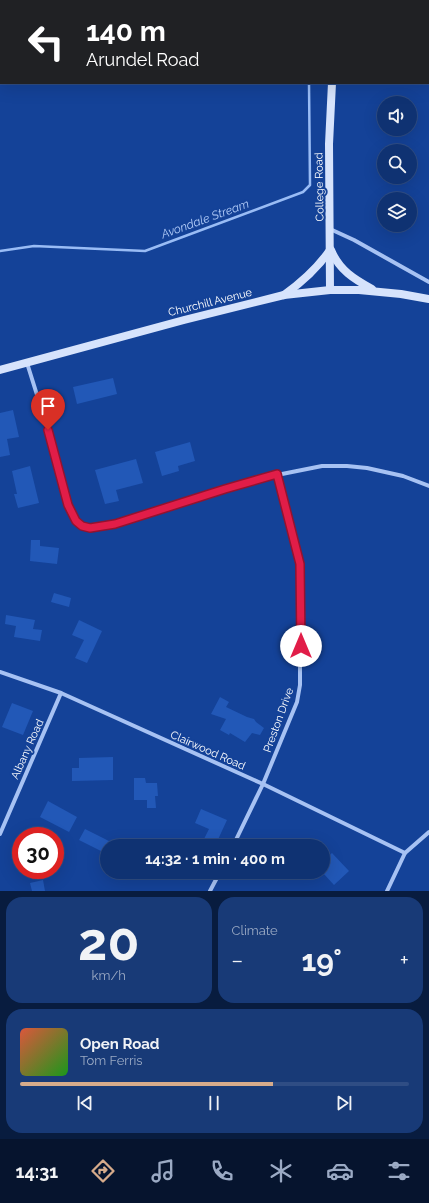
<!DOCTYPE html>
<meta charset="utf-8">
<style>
:root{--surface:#0f3272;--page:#183a77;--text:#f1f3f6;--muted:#9baac4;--line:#2f4d84;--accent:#d6ab8b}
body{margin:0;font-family:Raleway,sans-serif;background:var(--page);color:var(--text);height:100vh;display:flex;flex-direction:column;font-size:15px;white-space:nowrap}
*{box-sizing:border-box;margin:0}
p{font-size:13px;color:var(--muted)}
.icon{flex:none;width:22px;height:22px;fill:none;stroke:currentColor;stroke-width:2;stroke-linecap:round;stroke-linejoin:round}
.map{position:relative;height:891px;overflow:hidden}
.details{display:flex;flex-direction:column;gap:6px;padding:6px;background:#081c3f;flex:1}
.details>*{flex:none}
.guide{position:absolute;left:0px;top:0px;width:429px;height:84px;box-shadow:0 4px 16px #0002,0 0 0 1px var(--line);background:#202124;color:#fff;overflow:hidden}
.fabs{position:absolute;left:377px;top:96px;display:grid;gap:8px}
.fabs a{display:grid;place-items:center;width:40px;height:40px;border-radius:50%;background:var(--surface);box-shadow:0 4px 16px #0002,0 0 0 1px var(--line);font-size:20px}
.speed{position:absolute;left:12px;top:827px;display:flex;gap:8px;font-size:20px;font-weight:700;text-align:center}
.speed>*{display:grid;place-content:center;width:52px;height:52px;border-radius:50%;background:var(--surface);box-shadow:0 4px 16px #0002,0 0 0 1px var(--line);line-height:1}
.speed .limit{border:6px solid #d22;background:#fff;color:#111}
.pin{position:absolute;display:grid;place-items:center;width:34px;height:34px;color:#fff;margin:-41px -17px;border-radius:50% 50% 50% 0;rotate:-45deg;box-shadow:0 0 4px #0007}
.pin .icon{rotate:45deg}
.me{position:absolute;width:44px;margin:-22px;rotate:0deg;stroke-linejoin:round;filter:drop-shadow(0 0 3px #0008)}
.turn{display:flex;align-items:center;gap:14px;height:84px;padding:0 20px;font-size:18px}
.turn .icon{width:52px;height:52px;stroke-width:2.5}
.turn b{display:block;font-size:28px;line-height:34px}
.big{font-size:30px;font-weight:700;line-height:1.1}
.details .widget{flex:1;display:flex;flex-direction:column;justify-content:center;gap:6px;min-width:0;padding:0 14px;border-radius:16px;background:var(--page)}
.details .dial{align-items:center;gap:0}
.dial b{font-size:52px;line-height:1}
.song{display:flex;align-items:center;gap:12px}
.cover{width:48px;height:48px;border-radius:6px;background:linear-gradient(135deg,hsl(10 70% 55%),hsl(120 70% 35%))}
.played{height:4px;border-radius:2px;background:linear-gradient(90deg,var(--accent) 65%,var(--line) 65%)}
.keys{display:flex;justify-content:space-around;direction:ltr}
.heat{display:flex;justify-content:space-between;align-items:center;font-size:22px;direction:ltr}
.details .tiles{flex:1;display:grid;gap:6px;grid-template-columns:1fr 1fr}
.widget:last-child{grid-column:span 2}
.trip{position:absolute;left:100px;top:839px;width:230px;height:40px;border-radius:20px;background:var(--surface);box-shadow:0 4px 16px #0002,0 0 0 1px var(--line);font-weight:700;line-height:40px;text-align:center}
.tabs{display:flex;height:64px;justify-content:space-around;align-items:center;background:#06142e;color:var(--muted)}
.tabs .icon{width:28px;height:28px}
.tabs .current{color:var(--accent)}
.tabs b{font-size:18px;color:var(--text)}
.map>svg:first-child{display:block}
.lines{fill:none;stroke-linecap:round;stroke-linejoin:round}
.stream{stroke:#99bcf5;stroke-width:2.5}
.building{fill:#2258b7}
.street{stroke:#a7c2f3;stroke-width:4}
.secondary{stroke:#d6e3fc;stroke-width:8}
.route-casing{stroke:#92132f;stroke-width:10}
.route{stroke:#e11d48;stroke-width:7}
.labels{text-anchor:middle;stroke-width:4;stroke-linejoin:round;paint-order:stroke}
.street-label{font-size:11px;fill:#fff;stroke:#144298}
.water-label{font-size:12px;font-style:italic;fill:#b3cdf9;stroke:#144298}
</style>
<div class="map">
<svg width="429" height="891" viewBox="0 0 429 891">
<rect width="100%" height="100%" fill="#144298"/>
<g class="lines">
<g class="stream">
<path d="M 316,1 L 316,0"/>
<path d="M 0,251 L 34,246 L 145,251 L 303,192 L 310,185 L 309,83"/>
</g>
</g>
<g class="building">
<path d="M 113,378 L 117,394 L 77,404 L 73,387 Z"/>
<path d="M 13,410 L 19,437 L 7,439 L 10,455 L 0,457 L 0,413 Z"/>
<path d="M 190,442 L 195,461 L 178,466 L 179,471 L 162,476 L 155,452 Z"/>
<path d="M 136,459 L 143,483 L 116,490 L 119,501 L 105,504 L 95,470 Z"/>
<path d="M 30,466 L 39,503 L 18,508 L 14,494 L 17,494 L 12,471 Z"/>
<path d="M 31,540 L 40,540 L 40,546 L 59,548 L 57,564 L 30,561 Z"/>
<path d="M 54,593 L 71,598 L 69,607 L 51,602 Z"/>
<path d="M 6,615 L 35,620 L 33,629 L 42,630 L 40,641 L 14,637 L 16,626 L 5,624 Z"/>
<path d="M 79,620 L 102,631 L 87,663 L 75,658 L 84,640 L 72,635 Z"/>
<path d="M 220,697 L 229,702 L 226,707 L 247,717 L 254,719 L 256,722 L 264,728 L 260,735 L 252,733 L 245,742 L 230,733 L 229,735 L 220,730 L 226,719 L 211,714 Z"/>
<path d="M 12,703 L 33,711 L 23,735 L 2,727 Z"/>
<path d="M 113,757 L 113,780 L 72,781 L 72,768 L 79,768 L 79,758 Z"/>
<path d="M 134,778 L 145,778 L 146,783 L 157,783 L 158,796 L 155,796 L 156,808 L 147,808 L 147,800 L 134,800 Z"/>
<path d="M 48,801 L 77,817 L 69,832 L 40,817 Z"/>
<path d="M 201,809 L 227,820 L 215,846 L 203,841 L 209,829 L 195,823 Z"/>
<path d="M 85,829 L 105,839 L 118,846 L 107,846 L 107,854 L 79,840 Z"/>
<rect x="55" y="853" width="7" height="12"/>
<path d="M 332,853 L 349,871 L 334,885 L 323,873 L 323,861 Z"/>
<path d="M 43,880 L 45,891 L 32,891 L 30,883 Z"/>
</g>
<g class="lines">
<g class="street">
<path d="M 330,229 L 354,240 L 429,282"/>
<path d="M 27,363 L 48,430 L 68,505 L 76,521 L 82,526 L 90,528 L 115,523 L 225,489 L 277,475 L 322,466 L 347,466 L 367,468 L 403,476 L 429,486"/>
<path d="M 0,672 L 61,693 L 263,784 L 405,853"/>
<path d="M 0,834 L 61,693"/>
<path d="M 233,846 L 263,784 L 297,702 L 300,685 L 300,564 L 277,475"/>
<path d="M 210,891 L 220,872"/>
<path d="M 387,891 L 405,853 L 429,832"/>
</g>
<g class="secondary">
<path d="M 338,1 L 338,0"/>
<path d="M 331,250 C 339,270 354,279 372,289"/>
<path d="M 330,290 L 329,144 L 332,83"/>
<path d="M 284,295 C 302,282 317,269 330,250"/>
<path d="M 0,370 L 184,320 L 284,295 L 330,290 L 359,290 L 401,294 L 429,299"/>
</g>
</g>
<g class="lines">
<g class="route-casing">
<path id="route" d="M 48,430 L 68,505 L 76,521 L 82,526 L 90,528 L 115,524 L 225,489 L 277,474 L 300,564 L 301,646"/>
</g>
<use href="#route" class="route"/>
</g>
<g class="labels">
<g class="street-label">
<text transform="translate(319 187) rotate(-91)" y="4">College Road</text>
<text transform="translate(210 302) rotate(-14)" y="4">Churchill Avenue</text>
<text transform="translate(278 720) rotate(-70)" y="4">Preston Drive</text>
<text transform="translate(27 749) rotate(-66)" y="4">Albany Road</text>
<text transform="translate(208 750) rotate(24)" y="4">Clairwood Road</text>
</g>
<g class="water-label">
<text transform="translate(205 219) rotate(-20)" y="4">Avondale Stream</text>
</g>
</g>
</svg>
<div class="fabs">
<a><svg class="icon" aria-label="sound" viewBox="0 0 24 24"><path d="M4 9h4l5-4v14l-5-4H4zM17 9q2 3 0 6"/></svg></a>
<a><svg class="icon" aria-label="search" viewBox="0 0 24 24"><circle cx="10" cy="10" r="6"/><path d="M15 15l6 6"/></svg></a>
<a><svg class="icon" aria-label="layers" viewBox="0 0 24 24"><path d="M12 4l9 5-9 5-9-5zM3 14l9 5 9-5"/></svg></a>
</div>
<div class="speed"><div class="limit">30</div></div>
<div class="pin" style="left:48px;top:430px;background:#d93025"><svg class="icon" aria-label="arrive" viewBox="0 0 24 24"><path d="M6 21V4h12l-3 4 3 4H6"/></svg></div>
<svg class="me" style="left:301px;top:646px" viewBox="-20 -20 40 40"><circle r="19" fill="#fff"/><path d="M0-13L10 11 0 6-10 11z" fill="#e11d48"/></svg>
<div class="trip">14:32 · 1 min · 400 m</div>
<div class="guide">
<div class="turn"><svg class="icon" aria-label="left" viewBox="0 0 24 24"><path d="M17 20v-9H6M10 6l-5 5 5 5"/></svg><div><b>140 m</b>Arundel Road</div></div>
</div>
</div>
<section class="details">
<div class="tiles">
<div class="widget dial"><b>20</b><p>km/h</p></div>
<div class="widget"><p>Climate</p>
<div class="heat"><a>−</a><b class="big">19°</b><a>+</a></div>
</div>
<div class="widget">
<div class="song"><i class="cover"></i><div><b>Open Road</b><p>Tom Ferris</p></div></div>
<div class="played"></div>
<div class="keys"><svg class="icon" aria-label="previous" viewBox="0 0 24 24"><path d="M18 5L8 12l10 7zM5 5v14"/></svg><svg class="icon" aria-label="pause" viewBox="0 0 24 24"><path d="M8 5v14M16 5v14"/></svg><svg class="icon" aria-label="next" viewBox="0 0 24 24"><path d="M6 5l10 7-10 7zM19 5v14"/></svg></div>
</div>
</div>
</section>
<nav class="tabs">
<b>14:31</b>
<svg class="icon current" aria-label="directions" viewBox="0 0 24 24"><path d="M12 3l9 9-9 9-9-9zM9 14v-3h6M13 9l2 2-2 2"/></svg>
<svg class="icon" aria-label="music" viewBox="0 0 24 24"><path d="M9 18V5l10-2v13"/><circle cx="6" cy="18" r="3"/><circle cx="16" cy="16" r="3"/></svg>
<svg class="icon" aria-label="phone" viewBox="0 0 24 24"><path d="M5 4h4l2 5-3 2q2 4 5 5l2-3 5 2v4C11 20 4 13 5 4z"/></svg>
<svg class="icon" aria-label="climate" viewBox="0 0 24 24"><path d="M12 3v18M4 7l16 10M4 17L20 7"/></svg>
<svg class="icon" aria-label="car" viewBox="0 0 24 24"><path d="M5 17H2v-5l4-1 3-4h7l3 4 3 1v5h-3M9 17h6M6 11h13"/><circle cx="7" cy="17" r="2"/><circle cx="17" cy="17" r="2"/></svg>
<svg class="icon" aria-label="filters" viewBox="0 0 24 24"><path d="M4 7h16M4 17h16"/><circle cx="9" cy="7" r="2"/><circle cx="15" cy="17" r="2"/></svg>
</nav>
